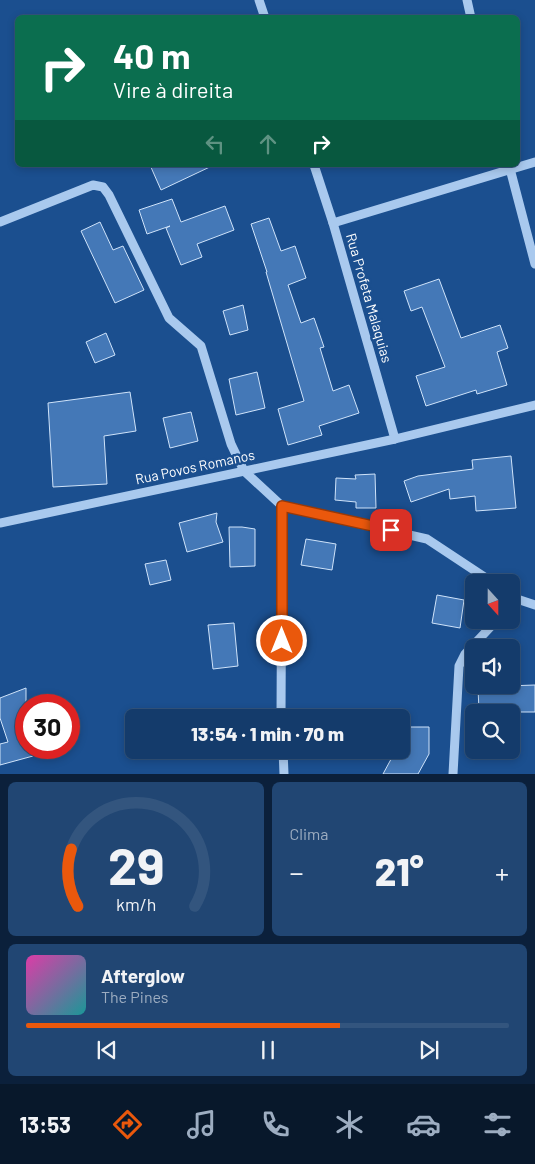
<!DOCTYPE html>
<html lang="pt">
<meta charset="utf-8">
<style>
:root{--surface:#143b6b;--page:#214673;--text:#f1f3f6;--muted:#9dadc1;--line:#33557e;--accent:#ea580c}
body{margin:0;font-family:Barlow,sans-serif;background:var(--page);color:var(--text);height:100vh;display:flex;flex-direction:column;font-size:19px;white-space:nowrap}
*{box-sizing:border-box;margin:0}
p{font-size:16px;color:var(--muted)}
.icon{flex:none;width:28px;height:28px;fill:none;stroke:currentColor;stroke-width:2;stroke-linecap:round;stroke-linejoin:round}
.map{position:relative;height:774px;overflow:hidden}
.drawer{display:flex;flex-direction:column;gap:8px;padding:8px;background:#0b203b;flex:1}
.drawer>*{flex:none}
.top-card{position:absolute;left:15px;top:15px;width:505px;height:152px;border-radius:8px;box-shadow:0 2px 8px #0003,0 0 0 1px var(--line);background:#0b6e4f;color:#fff;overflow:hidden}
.needle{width:32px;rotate:159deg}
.fabs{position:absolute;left:465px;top:574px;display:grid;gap:10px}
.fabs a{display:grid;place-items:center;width:55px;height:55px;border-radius:8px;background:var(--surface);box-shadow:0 2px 8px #0003,0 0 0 1px var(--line);font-size:25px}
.speed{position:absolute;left:15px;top:694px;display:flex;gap:10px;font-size:25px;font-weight:700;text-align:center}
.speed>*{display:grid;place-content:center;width:65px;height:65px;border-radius:50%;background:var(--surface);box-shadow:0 2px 8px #0003,0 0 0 1px var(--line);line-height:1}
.speed .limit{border:8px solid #d22;background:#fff;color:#111}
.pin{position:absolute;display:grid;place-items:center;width:42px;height:42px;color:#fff;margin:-21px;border-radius:10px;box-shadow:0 2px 8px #0006}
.me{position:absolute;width:55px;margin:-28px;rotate:0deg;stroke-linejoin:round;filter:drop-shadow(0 0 4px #0008)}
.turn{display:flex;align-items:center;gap:18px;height:105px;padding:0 15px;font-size:22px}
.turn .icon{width:65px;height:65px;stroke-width:2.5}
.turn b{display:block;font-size:35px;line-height:42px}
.lanes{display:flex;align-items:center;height:48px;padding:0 15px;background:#0003;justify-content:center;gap:25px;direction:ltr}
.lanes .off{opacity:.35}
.big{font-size:38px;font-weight:800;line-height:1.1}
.drawer .widget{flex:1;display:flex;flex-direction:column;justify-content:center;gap:8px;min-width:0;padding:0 18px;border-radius:8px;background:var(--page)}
.drawer .dial{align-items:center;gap:0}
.dial svg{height:130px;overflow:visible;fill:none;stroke:var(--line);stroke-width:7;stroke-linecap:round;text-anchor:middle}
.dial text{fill:var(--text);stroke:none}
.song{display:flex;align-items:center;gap:15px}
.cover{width:60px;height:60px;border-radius:8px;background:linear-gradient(135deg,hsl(320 70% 55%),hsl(180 70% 35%))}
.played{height:5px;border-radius:2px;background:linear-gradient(90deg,var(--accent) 65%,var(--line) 65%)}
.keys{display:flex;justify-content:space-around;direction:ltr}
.heat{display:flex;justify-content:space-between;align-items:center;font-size:28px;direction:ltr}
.drawer .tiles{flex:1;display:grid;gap:8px;grid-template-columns:1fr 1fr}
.widget:last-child{grid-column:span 2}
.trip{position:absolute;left:125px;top:709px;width:285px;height:50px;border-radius:8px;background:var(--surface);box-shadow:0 2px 8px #0003,0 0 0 1px var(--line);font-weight:800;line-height:50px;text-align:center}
.menu{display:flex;height:80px;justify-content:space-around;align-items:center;background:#08182b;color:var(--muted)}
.menu .icon{width:35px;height:35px}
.menu .current{color:var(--accent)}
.menu b{font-size:22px;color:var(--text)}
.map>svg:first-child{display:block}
.building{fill:#4478b7;stroke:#cfe3fa}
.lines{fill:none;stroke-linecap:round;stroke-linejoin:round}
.minor{stroke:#a9c9ee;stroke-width:9}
.route-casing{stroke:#983908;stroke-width:12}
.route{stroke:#ea580c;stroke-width:9}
.labels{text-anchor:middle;stroke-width:5;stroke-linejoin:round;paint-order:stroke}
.street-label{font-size:14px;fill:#fff;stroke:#1b4f8f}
</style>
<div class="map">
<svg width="535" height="774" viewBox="0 0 535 774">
<rect width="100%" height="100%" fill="#1b4f8f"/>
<g class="building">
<path d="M 150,165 L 214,165 L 161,190 Z"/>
<path d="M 172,199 L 181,222 L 225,206 L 234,230 L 197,244 L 202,257 L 181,265 L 166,228 L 170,226 L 147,234 L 139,210 Z"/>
<path d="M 269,218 L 281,251 L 295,246 L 306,278 L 288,285 L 301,323 L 314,318 L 324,347 L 320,348 L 333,391 L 349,385 L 359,413 L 319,426 L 322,435 L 288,445 L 278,409 L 304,401 L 266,272 L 267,272 L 251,224 Z"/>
<path d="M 100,222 L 113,250 L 123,246 L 144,290 L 115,303 L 81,231 Z"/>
<path d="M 439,279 L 461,338 L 500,325 L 508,348 L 497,352 L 507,385 L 477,394 L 476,390 L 426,406 L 416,376 L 445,367 L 422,307 L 411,311 L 404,291 Z"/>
<path d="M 243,305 L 248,330 L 230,335 L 223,311 Z"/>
<path d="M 106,333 L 115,355 L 95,363 L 86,342 Z"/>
<path d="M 257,372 L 265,408 L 236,415 L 229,379 Z"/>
<path d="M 130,392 L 136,431 L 104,436 L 107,484 L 53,487 L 48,403 Z"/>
<path d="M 191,412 L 198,441 L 170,448 L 163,418 Z"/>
<path d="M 511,456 L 516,508 L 476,511 L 475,496 L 450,499 L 449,489 L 411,502 L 404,481 L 418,476 L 473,469 L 472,460 Z"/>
<path d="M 375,474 L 376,508 L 356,508 L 356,502 L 335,500 L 336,478 L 356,479 L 355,475 Z"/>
<path d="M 217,513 L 216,522 L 223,542 L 187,552 L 179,523 Z"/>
<path d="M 229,527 L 242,527 L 255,529 L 255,566 L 230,567 Z"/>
<path d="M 306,539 L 336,544 L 332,570 L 301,565 Z"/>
<path d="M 166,560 L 171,580 L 150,585 L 145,564 Z"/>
<path d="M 437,595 L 464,600 L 460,628 L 432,623 Z"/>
<path d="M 234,623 L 238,666 L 213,669 L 208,625 Z"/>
<path d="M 535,685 L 535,712 L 479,712 L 478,687 Z"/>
<path d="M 26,688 L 26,748 L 30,748 L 33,756 L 0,765 L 0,744 L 8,742 L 0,718 L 0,698 Z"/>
<path d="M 401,727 L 429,727 L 429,754 L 418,774 L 383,774 L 396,750 L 401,750 Z"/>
</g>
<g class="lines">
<g class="minor">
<path d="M 259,0 L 265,18"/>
<path d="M 467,0 L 471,18"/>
<path d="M 314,165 L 333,223 L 395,439"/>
<path d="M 509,165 L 535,264"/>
<path d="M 0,222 L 93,185 L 103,187 L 109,195 L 169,318 L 201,346 L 231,444 L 244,471 L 282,506 L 427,539 L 492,582"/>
<path d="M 333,223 L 535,162"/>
<path d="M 0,523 L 395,439 L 535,405"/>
<path d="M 511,595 L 517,599 L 535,605"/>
<path d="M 281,718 L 282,506"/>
<path d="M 283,750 L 284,774"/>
<path d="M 453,774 L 459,666 L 465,654 L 497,620"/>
</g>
</g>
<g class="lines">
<g class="route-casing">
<path id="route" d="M 282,641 L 282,506 L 391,530"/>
</g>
<use href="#route" class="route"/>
</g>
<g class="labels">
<g class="street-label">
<text transform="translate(369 298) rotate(74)" y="5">Rua Profeta Malaquias</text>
<text transform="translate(195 467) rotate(-12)" y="5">Rua Povos Romanos</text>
</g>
</g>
</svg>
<div class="fabs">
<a><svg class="needle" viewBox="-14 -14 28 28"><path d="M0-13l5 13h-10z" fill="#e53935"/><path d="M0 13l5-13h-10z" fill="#9dadc1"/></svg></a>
<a><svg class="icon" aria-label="sound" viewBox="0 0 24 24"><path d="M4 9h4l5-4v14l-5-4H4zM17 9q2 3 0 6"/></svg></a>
<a><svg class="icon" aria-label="search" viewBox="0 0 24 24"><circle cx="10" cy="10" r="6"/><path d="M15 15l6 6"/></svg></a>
</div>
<div class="speed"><div class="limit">30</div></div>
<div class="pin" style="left:391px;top:530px;background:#d93025"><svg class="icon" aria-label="arrive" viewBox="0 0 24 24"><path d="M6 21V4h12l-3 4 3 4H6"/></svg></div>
<svg class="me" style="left:282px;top:641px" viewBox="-20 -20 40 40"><circle r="17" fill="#ea580c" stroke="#fff" stroke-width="3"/><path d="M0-11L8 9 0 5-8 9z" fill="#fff"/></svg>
<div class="trip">13:54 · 1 min · 70 m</div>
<div class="top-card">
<div class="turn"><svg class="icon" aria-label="right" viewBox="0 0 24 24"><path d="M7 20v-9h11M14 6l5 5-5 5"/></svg><div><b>40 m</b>Vire à direita</div></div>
<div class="lanes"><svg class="icon off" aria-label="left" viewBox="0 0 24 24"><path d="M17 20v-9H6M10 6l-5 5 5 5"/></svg><svg class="icon off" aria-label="ahead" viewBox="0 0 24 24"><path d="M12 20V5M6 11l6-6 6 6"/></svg><svg class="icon" aria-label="right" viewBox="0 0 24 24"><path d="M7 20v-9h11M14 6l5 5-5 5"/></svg></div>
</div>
</div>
<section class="drawer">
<div class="tiles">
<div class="widget dial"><svg viewBox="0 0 100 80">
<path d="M14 69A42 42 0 1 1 86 69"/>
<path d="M14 69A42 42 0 0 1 10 34" stroke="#ea580c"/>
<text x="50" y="56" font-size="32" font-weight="700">29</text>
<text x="50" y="72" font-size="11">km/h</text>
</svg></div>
<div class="widget"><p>Clima</p>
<div class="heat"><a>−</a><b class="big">21°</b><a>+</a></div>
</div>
<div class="widget">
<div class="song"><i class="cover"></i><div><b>Afterglow</b><p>The Pines</p></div></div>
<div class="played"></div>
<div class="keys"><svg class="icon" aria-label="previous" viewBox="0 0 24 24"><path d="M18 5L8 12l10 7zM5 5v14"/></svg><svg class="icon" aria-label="pause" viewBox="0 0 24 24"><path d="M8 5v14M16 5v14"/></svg><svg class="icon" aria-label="next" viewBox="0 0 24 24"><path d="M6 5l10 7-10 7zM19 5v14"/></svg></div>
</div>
</div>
</section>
<nav class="menu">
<b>13:53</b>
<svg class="icon current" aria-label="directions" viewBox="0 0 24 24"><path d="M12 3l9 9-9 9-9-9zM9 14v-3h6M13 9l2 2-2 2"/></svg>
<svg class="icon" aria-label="music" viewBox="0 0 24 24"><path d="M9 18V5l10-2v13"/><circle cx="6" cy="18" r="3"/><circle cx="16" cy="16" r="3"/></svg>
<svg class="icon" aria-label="phone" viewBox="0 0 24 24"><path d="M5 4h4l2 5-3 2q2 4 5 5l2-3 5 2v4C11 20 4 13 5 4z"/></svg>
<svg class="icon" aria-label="climate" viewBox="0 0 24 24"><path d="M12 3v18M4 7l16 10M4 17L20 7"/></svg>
<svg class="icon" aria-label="car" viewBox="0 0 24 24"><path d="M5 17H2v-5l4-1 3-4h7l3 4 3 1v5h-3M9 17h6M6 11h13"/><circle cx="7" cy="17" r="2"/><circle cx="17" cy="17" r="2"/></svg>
<svg class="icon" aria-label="filters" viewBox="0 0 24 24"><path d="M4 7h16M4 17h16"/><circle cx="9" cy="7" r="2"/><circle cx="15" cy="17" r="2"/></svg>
</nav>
